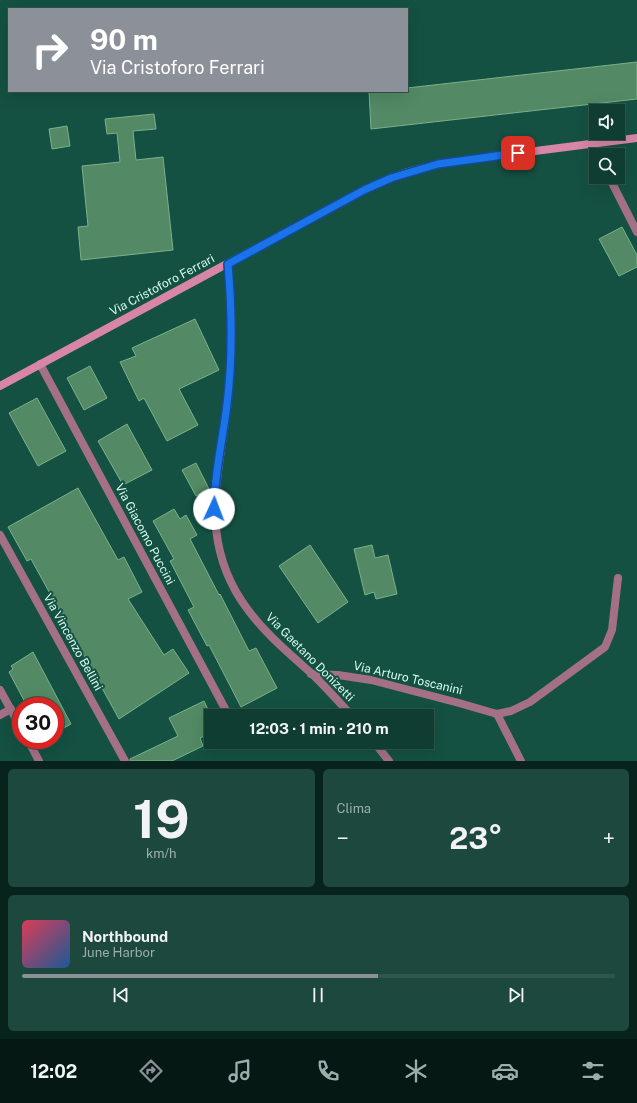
<!DOCTYPE html>
<html lang="it">
<meta charset="utf-8">
<style>
:root{--surface:#0f3d32;--page:#1d483e;--text:#f1f3f6;--muted:#9baeac;--line:#2f564d;--accent:#8c9099}
body{margin:0;font-family:"Public Sans",sans-serif;background:var(--page);color:var(--text);height:100vh;display:flex;flex-direction:column;font-size:15px;white-space:nowrap}
*{box-sizing:border-box;margin:0}
p{font-size:13px;color:var(--muted)}
.icon{flex:none;width:22px;height:22px;fill:none;stroke:currentColor;stroke-width:2;stroke-linecap:round;stroke-linejoin:round}
.map{position:relative;height:761px;overflow:hidden}
.panel{display:flex;flex-direction:column;gap:8px;padding:8px;background:#08221c;flex:1}
.panel>*{flex:none}
.banner{position:absolute;left:8px;top:8px;width:400px;height:84px;border-radius:0px;box-shadow:0 4px 16px #0002,0 0 0 1px var(--line);background:#8c9099;color:#fff;overflow:hidden}
.fabs{position:absolute;left:589px;top:104px;display:grid;gap:8px}
.fabs a{display:grid;place-items:center;width:36px;height:36px;border-radius:0px;background:var(--surface);box-shadow:0 4px 16px #0002,0 0 0 1px var(--line);font-size:20px}
.speed{position:absolute;left:12px;top:697px;display:flex;gap:8px;font-size:20px;font-weight:700;text-align:center}
.speed>*{display:grid;place-content:center;width:52px;height:52px;border-radius:50%;background:var(--surface);box-shadow:0 4px 16px #0002,0 0 0 1px var(--line);line-height:1}
.speed .limit{border:6px solid #d22;background:#fff;color:#111}
.pin{position:absolute;display:grid;place-items:center;width:34px;height:34px;color:#fff;margin:-17px;border-radius:8px;box-shadow:0 2px 6px #0006}
.me{position:absolute;width:44px;margin:-22px;rotate:2deg;stroke-linejoin:round;filter:drop-shadow(0 0 3px #0008)}
.turn{display:flex;align-items:center;gap:14px;height:84px;padding:0 16px;font-size:18px}
.turn .icon{width:52px;height:52px;stroke-width:2.5}
.turn b{display:block;font-size:28px;line-height:34px}
.big{font-size:30px;font-weight:700;line-height:1.1}
.panel .tile{flex:1;display:flex;flex-direction:column;justify-content:center;gap:6px;min-width:0;padding:0 14px;border-radius:6px;background:var(--page)}
.panel .dial{align-items:center;gap:0}
.dial b{font-size:52px;line-height:1}
.song{display:flex;align-items:center;gap:12px}
.cover{width:48px;height:48px;border-radius:6px;background:linear-gradient(135deg,hsl(350 70% 55%),hsl(210 70% 35%))}
.played{height:4px;border-radius:2px;background:linear-gradient(90deg,var(--accent) 60%,var(--line) 60%)}
.keys{display:flex;justify-content:space-around;direction:ltr}
.heat{display:flex;justify-content:space-between;align-items:center;font-size:22px;direction:ltr}
.panel .tiles{flex:1;display:grid;gap:8px;grid-template-columns:1fr 1fr}
.tile:last-child{grid-column:span 2}
.trip{position:absolute;left:204px;top:709px;width:230px;height:40px;border-radius:0px;background:var(--surface);box-shadow:0 4px 16px #0002,0 0 0 1px var(--line);font-weight:700;line-height:40px;text-align:center}
.tabs{display:flex;height:64px;justify-content:space-around;align-items:center;background:#061814;color:var(--muted)}
.tabs .icon{width:28px;height:28px}
.tabs .current{color:var(--accent)}
.tabs b{font-size:18px;color:var(--text)}
.map>svg:first-child{display:block}
.building{fill:#538964;stroke:#7ab28a}
.lines{fill:none;stroke-linecap:round;stroke-linejoin:round}
.minor{stroke:#a37085;stroke-width:8}
.secondary{stroke:#d786a8;stroke-width:8}
.route-casing{stroke:#114b97;stroke-width:10}
.route{stroke:#1a73e8;stroke-width:7}
.labels{text-anchor:middle;stroke-width:4;stroke-linejoin:round;paint-order:stroke}
.street-label{font-size:12px;fill:#d6fbef;stroke:#145142}
</style>
<div class="map">
<svg width="637" height="761" viewBox="0 0 637 761">
<rect width="100%" height="100%" fill="#145142"/>
<g class="building">
<path d="M 637,62 L 637,99 L 371,129 L 369,91 L 407,91 L 407,88 Z"/>
<path d="M 154,114 L 156,129 L 133,131 L 136,160 L 163,157 L 173,250 L 81,260 L 78,227 L 88,226 L 82,166 L 120,162 L 117,133 L 107,134 L 105,119 Z"/>
<path d="M 67,126 L 70,146 L 52,149 L 49,129 Z"/>
<path d="M 622,227 L 637,255 L 637,267 L 619,276 L 599,239 Z"/>
<path d="M 195,319 L 219,370 L 179,389 L 198,425 L 167,441 L 144,398 L 139,401 L 120,362 L 136,356 L 132,348 Z"/>
<path d="M 90,366 L 107,398 L 84,410 L 67,378 Z"/>
<path d="M 37,398 L 66,451 L 38,466 L 9,413 Z"/>
<path d="M 127,424 L 152,470 L 123,485 L 98,441 Z"/>
<path d="M 196,463 L 209,489 L 196,496 L 182,470 Z"/>
<path d="M 78,488 L 118,560 L 124,557 L 142,592 L 128,599 L 164,655 L 173,649 L 189,673 L 119,719 L 31,559 L 27,561 L 8,527 Z"/>
<path d="M 174,509 L 180,519 L 186,515 L 197,535 L 190,539 L 219,595 L 220,594 L 249,651 L 256,648 L 277,688 L 241,707 L 209,645 L 207,646 L 188,610 L 194,607 L 170,561 L 174,559 L 153,521 Z"/>
<path d="M 310,545 L 348,602 L 318,623 L 279,566 Z"/>
<path d="M 372,545 L 375,558 L 388,555 L 397,594 L 376,599 L 374,592 L 365,595 L 354,549 Z"/>
<path d="M 33,652 L 71,724 L 55,733 L 55,706 L 27,706 L 9,672 L 13,669 L 11,666 Z"/>
<path d="M 204,701 L 211,716 L 211,733 L 200,738 L 203,746 L 172,761 L 130,761 L 130,759 L 178,736 L 169,718 Z"/>
</g>
<g class="lines">
<g class="minor">
<path d="M 591,144 L 597,155"/>
<path d="M 609,177 L 637,232"/>
<path d="M 228,264 C 232,310 232,355 228,400 C 220,473 198,533 241,600 C 260,629 285,650 310,672 C 325,686 338,701 352,716"/>
<path d="M 40,364 L 229,716"/>
<path d="M 0,535 L 125,761"/>
<path d="M 311,674 L 338,675 L 371,680 L 459,703 L 497,714 L 511,711 L 530,702 L 605,647 L 612,630 L 618,578"/>
<path d="M 0,690 L 21,728"/>
<path d="M 497,714 L 521,761"/>
<path d="M 0,715 L 11,709"/>
<path d="M 28,740 L 39,761"/>
<path d="M 374,742 L 389,761"/>
</g>
<path class="secondary" d="M 0,386 L 364,190 C 392,176 419,167 450,162 L 637,138"/>
</g>
<g class="lines">
<g class="route-casing">
<path id="route" d="M 214,509 C 214,474 223,439 227,404 C 233,357 232,311 228,264 L 364,190 L 391,178 L 438,164 L 518,153"/>
</g>
<use href="#route" class="route"/>
</g>
<g class="labels">
<g class="street-label">
<text transform="translate(162 285) rotate(-28)" y="4">Via Cristoforo Ferrari</text>
<text transform="translate(145 534) rotate(62)" y="4">Via Giacomo Puccini</text>
<text transform="translate(73 642) rotate(61)" y="4">Via Vincenzo Bellini</text>
<text transform="translate(310 657) rotate(45)" y="4">Via Gaetano Donizetti</text>
<text transform="translate(408 678) rotate(13)" y="4">Via Arturo Toscanini</text>
</g>
</g>
</svg>
<div class="fabs">
<a><svg class="icon" aria-label="sound" viewBox="0 0 24 24"><path d="M4 9h4l5-4v14l-5-4H4zM17 9q2 3 0 6"/></svg></a>
<a><svg class="icon" aria-label="search" viewBox="0 0 24 24"><circle cx="10" cy="10" r="6"/><path d="M15 15l6 6"/></svg></a>
</div>
<div class="speed"><div class="limit">30</div></div>
<div class="pin" style="left:518px;top:153px;background:#d93025"><svg class="icon" aria-label="arrive" viewBox="0 0 24 24"><path d="M6 21V4h12l-3 4 3 4H6"/></svg></div>
<svg class="me" style="left:214px;top:509px" viewBox="-20 -20 40 40"><circle r="19" fill="#fff"/><path d="M0-13L10 11 0 6-10 11z" fill="#1a73e8"/></svg>
<div class="trip">12:03 · 1 min · 210 m</div>
<div class="banner">
<div class="turn"><svg class="icon" aria-label="right" viewBox="0 0 24 24"><path d="M7 20v-9h11M14 6l5 5-5 5"/></svg><div><b>90 m</b>Via Cristoforo Ferrari</div></div>
</div>
</div>
<section class="panel">
<div class="tiles">
<div class="tile dial"><b>19</b><p>km/h</p></div>
<div class="tile"><p>Clima</p>
<div class="heat"><a>−</a><b class="big">23°</b><a>+</a></div>
</div>
<div class="tile">
<div class="song"><i class="cover"></i><div><b>Northbound</b><p>June Harbor</p></div></div>
<div class="played"></div>
<div class="keys"><svg class="icon" aria-label="previous" viewBox="0 0 24 24"><path d="M18 5L8 12l10 7zM5 5v14"/></svg><svg class="icon" aria-label="pause" viewBox="0 0 24 24"><path d="M8 5v14M16 5v14"/></svg><svg class="icon" aria-label="next" viewBox="0 0 24 24"><path d="M6 5l10 7-10 7zM19 5v14"/></svg></div>
</div>
</div>
</section>
<nav class="tabs">
<b>12:02</b>
<svg class="icon current" aria-label="directions" viewBox="0 0 24 24"><path d="M12 3l9 9-9 9-9-9zM9 14v-3h6M13 9l2 2-2 2"/></svg>
<svg class="icon" aria-label="music" viewBox="0 0 24 24"><path d="M9 18V5l10-2v13"/><circle cx="6" cy="18" r="3"/><circle cx="16" cy="16" r="3"/></svg>
<svg class="icon" aria-label="phone" viewBox="0 0 24 24"><path d="M5 4h4l2 5-3 2q2 4 5 5l2-3 5 2v4C11 20 4 13 5 4z"/></svg>
<svg class="icon" aria-label="climate" viewBox="0 0 24 24"><path d="M12 3v18M4 7l16 10M4 17L20 7"/></svg>
<svg class="icon" aria-label="car" viewBox="0 0 24 24"><path d="M5 17H2v-5l4-1 3-4h7l3 4 3 1v5h-3M9 17h6M6 11h13"/><circle cx="7" cy="17" r="2"/><circle cx="17" cy="17" r="2"/></svg>
<svg class="icon" aria-label="filters" viewBox="0 0 24 24"><path d="M4 7h16M4 17h16"/><circle cx="9" cy="7" r="2"/><circle cx="15" cy="17" r="2"/></svg>
</nav>
